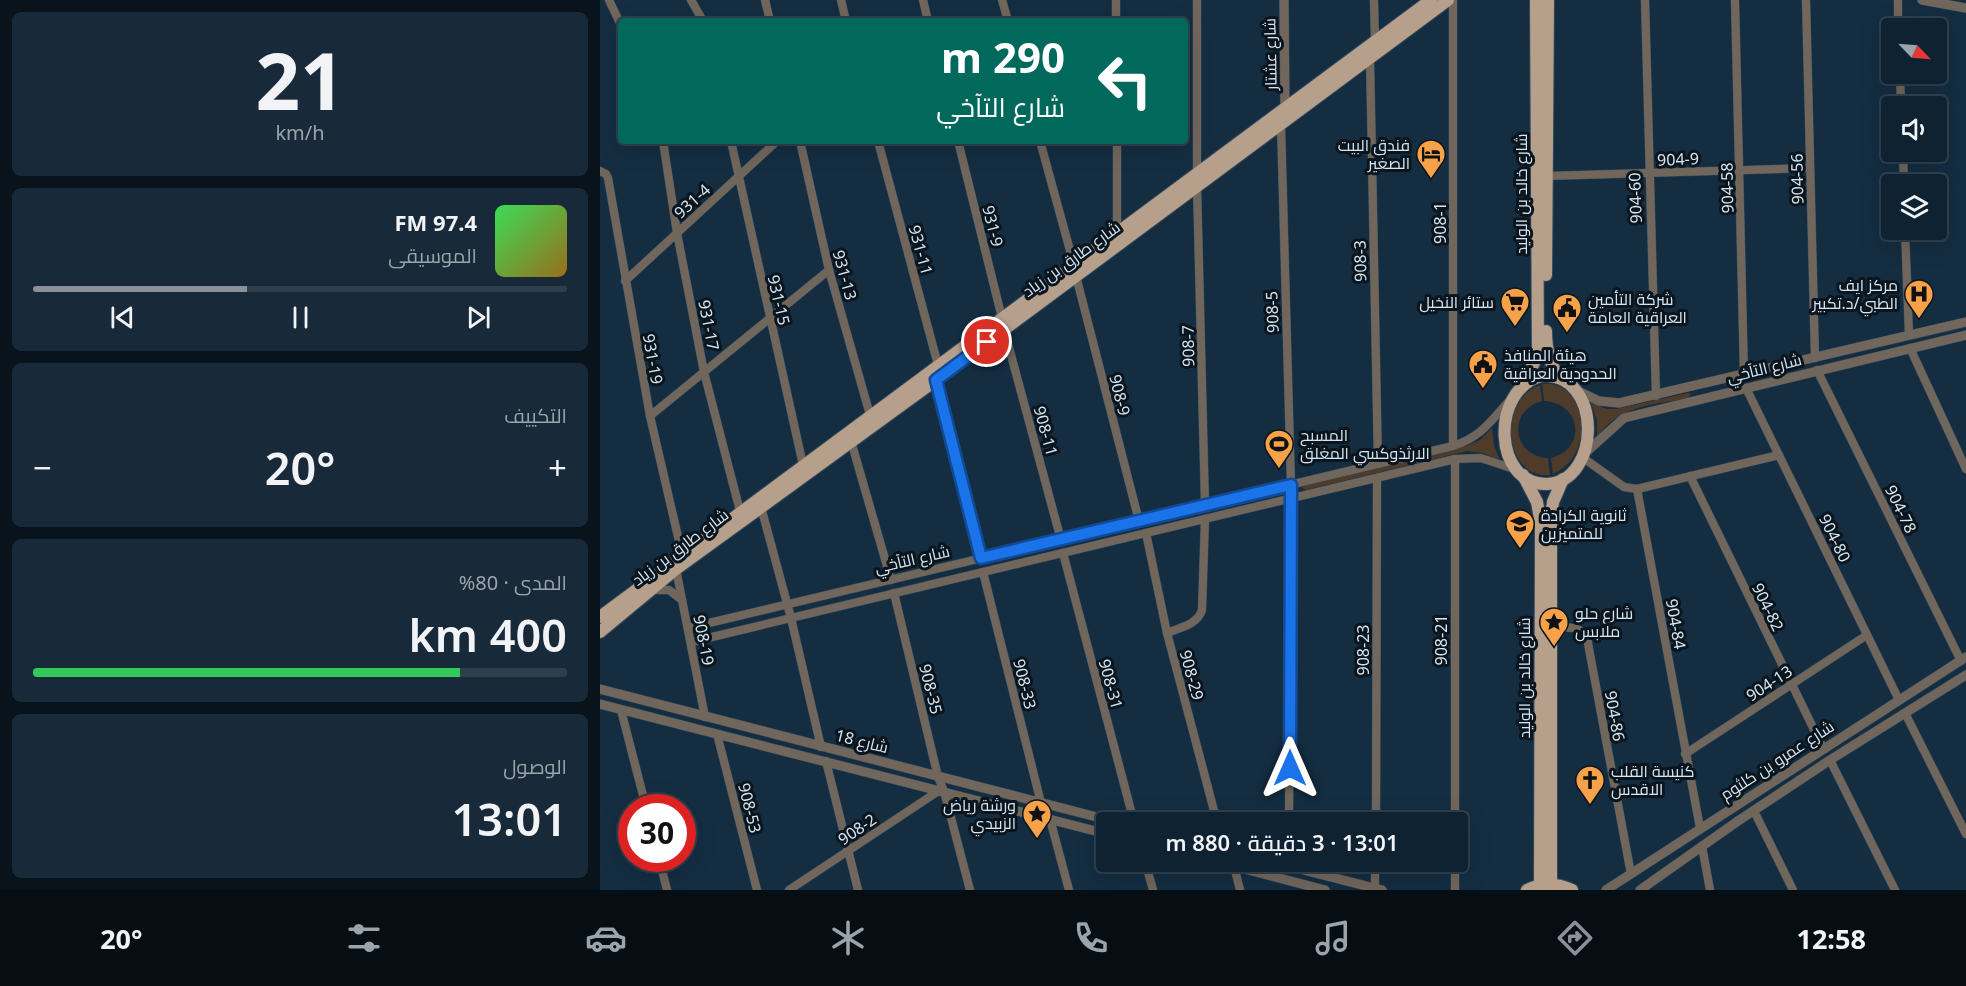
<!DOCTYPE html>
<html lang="ar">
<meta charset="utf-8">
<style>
:root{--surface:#0f2231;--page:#182a39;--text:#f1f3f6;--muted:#9ba4ab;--line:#2f3f4d;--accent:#8c9099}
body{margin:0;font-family:"Noto Sans",Cairo,sans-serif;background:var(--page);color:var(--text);direction:rtl;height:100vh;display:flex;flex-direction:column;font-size:22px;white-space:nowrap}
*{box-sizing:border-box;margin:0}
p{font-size:20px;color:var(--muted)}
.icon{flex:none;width:33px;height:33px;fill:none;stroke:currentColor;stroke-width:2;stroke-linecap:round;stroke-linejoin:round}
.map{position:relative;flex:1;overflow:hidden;direction:ltr}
.panel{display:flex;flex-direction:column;gap:12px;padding:12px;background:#08131b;width:600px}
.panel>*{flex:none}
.banner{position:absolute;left:18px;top:18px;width:570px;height:126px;border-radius:6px;box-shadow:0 6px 24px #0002,0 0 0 2px var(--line);direction:rtl;background:#00695c;color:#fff;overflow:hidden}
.needle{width:39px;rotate:115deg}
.fabs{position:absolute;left:1281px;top:18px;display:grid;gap:12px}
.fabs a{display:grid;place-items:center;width:66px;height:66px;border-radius:6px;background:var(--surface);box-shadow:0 6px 24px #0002,0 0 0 2px var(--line);font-size:30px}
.speed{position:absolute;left:18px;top:794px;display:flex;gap:12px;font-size:30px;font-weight:700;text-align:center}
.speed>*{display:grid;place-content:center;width:78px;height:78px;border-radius:50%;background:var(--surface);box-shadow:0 6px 24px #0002,0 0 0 2px var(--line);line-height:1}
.speed .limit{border:9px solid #d22;background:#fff;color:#111}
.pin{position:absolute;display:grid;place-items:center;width:51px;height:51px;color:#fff;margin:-26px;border:3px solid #fff;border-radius:50%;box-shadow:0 2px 6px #0007}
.me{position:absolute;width:66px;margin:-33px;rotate:0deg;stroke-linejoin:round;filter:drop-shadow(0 0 4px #0008)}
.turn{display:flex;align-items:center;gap:21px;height:126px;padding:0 24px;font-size:27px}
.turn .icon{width:78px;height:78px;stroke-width:2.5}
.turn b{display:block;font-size:42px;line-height:51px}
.big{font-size:45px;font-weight:600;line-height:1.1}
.panel .widget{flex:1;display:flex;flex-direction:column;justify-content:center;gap:9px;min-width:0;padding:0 21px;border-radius:9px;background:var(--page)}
.panel .dial{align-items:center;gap:0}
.dial b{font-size:78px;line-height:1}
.song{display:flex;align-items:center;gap:18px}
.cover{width:72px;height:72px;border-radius:9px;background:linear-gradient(135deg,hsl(130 70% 55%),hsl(40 70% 35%))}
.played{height:6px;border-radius:3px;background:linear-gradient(90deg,var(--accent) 40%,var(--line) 40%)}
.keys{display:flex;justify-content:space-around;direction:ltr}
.heat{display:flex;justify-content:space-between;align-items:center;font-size:33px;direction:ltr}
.charge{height:9px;border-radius:4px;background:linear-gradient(90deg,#34c759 80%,var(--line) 0)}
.trip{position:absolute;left:496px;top:812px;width:372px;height:60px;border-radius:6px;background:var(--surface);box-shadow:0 6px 24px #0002,0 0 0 2px var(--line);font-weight:600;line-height:60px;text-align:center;direction:rtl}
.tab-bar{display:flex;height:96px;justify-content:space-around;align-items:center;background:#060e14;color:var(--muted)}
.tab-bar .icon{width:42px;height:42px}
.tab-bar .on{color:var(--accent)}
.tab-bar b{font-size:27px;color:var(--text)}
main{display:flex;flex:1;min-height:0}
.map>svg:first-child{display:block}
.green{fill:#4f3b2a}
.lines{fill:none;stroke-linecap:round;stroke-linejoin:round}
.minor-casing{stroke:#334a5d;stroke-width:9}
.tertiary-casing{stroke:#334a5d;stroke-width:10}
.primary-casing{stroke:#334a5d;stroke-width:14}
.minor{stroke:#71665c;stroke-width:8}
.tertiary{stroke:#71665c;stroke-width:9}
.primary{stroke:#b7a08b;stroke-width:12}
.route-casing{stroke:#114b97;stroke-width:15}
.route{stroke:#1a73e8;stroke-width:10}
.labels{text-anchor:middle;stroke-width:6;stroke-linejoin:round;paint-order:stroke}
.street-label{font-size:16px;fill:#d6e5f1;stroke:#0a151d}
.poi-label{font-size:16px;fill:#d6e5f1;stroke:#0a151d;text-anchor:start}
</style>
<main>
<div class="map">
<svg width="1366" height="890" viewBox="0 0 1366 890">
<rect width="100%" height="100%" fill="#142d41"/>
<g class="green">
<path d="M 942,384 C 989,380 996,457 953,474 L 951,458 C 987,449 982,403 944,401 Z"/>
<path d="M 940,385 L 942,401 C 907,411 912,456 948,458 L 950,475 C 903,479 898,399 940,385 Z"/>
<path d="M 1088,393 L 1091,394 L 1088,398 C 1054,405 1017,405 997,438 L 997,420 L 991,403 L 1007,409 L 1016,409 Z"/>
<path d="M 892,428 L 894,446 L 900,460 L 883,453 L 867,451 L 706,490 L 702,488 L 704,485 L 866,446 L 880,440 Z"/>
</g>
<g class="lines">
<g class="minor-casing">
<g id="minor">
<path d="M 9,0 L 21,25"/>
<path d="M 91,0 L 103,21"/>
<path d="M 165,0 L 170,21"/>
<path d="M 241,0 L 246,21"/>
<path d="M 323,0 L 328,21"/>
<path d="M 402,0 L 408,21"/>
<path d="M 516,0 L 516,21"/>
<path d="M 774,0 L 775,42"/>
<path d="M 853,0 L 853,446"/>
<path d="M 1045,0 L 1056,396"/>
<path d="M 1135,0 L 1144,375"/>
<path d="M 1206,0 L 1215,358"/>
<path d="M 1298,0 L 1298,28"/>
<path d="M 770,58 L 778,464"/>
<path d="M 1300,74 L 1301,106"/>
<path d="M 681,125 L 691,485 L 689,822"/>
<path d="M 63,141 L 77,233 L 104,372 L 140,511"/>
<path d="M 131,141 L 203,465"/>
<path d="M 200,141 L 229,270 L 270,415"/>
<path d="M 278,141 L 338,365"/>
<path d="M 358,141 L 402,318"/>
<path d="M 440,141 L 474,265"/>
<path d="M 517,141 L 517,233"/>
<path d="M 1303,152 L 1304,184"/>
<path d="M 0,171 L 6,174 L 8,178 L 50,416 L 82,554"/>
<path d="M 597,174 L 597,0"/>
<path d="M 946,176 L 1210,168"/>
<path d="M 597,186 L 605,505"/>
<path d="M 1305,230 L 1309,335"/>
<path d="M 476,276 L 539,521"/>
<path d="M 25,281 L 177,141"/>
<path d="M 404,329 L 461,540"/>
<path d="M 1310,348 L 1366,469"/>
<path d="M 1217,370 L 1361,661"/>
<path d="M 336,380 L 381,558"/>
<path d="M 1146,388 L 1299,700"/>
<path d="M 50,416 L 229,270"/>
<path d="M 251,441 L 291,580"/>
<path d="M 982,457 L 1024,487 L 1037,489 L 1100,828"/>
<path d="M 1090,476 L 1223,748"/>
<path d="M 1037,489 L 1179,455"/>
<path d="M 161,507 L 191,618 L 221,747"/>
<path d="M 546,533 L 567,633 L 617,822"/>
<path d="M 463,553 L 534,822"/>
<path d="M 76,569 L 105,717"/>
<path d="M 383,572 L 441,803"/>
<path d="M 53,590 L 69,590 L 82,600"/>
<path d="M 294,593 L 338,777 L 344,791 L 370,890"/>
<path d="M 88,628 L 853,446 C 881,437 890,422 909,401"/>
<path d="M 952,628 C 966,628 980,624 987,638 L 1031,874"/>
<path d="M 567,633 C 581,627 597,625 602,610 L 605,519"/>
<path d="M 91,642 L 855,459 L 881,458 L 917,470"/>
<path d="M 21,710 L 46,807"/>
<path d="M 1305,713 L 1366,834"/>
<path d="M 117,734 L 157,890"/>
<path d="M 1085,754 L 1267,635"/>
<path d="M 1230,760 L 1295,890"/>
<path d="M 226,761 L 258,890"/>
<path d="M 1154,811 L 1193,890"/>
<path d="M 450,819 L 469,890"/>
<path d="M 776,822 L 777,478"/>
<path d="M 855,822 L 855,459"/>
<path d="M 1102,846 L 1110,890"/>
<path d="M 59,858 L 67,890"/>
<path d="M 545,861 L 553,890"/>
<path d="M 634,866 L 640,890"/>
<path d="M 775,888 L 775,861"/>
<path d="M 189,890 L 340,790"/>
<path d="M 855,890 L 855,861"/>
</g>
</g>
<g class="tertiary-casing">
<g id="tertiary">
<path d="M 684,0 L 685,109"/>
<path d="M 1322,0 L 1366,8"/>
<path d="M 976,390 L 999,401 L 1019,403 L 1366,322"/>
<path d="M 983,455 L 1024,418 L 1366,335"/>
<path d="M 0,689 L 516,822"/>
<path d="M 0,704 L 507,834"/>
<path d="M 614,861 L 725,890"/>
<path d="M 669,861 L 782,890"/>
<path d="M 1006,890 L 1366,657"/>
<path d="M 1040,890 L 1138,821 L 1230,760 L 1366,675"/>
</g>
</g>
<g class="primary-casing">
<g id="primary">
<path d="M 946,275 L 948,0"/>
<path d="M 946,331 C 946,348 949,367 962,379"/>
<path d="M 941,376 C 1003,371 1002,482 947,484 C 893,485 890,390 941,376 Z"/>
<path d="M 924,384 L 938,354 L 936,0"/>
<path d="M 923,475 L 937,502 L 941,524 L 940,885"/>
<path d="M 0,617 L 831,0"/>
<path d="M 0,632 L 76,569 L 336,380 L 848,0"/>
<path d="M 951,884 L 951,518 L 953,502 L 963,479"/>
<path d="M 927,890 C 941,883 957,883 972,890"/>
</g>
</g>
<use href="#minor" class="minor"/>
<use href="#tertiary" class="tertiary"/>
<use href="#primary" class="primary"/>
</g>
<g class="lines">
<g class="route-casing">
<path id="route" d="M 387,342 L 336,380 L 381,558 L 691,485 L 690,768"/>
</g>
<use href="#route" class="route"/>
</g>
<defs>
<g id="hotel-pin" transform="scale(1.5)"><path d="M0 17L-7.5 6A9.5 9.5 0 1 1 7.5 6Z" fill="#f7a149" stroke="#0a151d"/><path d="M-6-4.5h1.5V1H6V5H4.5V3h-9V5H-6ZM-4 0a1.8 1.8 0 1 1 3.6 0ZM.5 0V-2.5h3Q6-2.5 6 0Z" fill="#111"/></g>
<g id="hospital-pin" transform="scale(1.5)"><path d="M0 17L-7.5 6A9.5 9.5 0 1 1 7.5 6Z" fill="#f7a149" stroke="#0a151d"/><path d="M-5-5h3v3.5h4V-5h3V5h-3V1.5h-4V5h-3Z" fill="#111"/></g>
<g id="supermarket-pin" transform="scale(1.5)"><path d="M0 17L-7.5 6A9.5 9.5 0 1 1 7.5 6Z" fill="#f7a149" stroke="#0a151d"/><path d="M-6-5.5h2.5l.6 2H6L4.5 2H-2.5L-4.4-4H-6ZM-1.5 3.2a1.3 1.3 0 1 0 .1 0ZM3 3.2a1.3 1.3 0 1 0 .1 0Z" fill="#111"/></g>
<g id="civic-pin" transform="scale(1.5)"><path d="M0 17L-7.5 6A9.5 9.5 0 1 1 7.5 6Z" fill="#f7a149" stroke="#0a151d"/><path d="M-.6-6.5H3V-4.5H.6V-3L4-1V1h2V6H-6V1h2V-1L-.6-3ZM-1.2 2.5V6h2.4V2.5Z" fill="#111"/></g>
<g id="stadium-pin" transform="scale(1.5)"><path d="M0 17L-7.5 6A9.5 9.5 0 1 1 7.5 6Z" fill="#f7a149" stroke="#0a151d"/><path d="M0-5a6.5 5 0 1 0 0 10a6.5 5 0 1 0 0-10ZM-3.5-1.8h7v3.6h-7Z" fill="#111"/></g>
<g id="school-pin" transform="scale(1.5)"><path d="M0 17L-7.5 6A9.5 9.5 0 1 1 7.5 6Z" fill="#f7a149" stroke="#0a151d"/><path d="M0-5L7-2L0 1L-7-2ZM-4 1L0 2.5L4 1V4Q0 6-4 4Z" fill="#111"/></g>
<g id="sight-pin" transform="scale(1.5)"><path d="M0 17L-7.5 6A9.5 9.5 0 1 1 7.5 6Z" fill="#f7a149" stroke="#0a151d"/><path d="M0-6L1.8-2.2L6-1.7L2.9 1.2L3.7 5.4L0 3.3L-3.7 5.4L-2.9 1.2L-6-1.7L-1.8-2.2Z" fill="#111"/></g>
<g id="church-pin" transform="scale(1.5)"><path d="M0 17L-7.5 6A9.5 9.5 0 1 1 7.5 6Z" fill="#f7a149" stroke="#0a151d"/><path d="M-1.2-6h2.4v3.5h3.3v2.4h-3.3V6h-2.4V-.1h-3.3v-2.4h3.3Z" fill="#111"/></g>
</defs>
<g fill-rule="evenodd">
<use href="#hotel-pin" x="831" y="154"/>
<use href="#hospital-pin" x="1319" y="294"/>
<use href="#supermarket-pin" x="915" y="302"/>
<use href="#civic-pin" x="967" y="308"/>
<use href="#civic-pin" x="883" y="364"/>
<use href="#stadium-pin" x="679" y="444"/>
<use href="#school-pin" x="920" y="524"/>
<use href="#sight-pin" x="954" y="622"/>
<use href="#church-pin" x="990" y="780"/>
<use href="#sight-pin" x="437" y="814"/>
</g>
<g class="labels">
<g class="street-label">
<text transform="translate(670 54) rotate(-91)" y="6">شارع عشتار</text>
<text transform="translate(1078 159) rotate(-2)" y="6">904-9</text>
<text transform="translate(1197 179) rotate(-91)" y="6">904-56</text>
<text transform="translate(1127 188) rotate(-91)" y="6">904-58</text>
<text transform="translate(921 194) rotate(-90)" y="6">شارع خالد بن الوليد</text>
<text transform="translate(1035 198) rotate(-92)" y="6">904-60</text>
<text transform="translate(92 201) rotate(-42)" y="6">931-4</text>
<text transform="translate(840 223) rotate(-90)" y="6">908-1</text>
<text transform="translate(393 226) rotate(76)" y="6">931-9</text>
<text transform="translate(321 250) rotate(75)" y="6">931-11</text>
<text transform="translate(471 259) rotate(-36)" y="6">شارع طارق بن زياد</text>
<text transform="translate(760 261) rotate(-91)" y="6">908-3</text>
<text transform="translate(245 275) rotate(75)" y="6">931-13</text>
<text transform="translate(179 300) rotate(77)" y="6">931-15</text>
<text transform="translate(672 312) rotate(-92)" y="6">908-5</text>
<text transform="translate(109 325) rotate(79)" y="6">931-17</text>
<text transform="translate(588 346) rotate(-91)" y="6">908-7</text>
<text transform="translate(53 359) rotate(80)" y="6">931-19</text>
<text transform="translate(1164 368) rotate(-14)" y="6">شارع التآخي</text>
<text transform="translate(520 395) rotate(76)" y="6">908-9</text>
<text transform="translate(446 431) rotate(75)" y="6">908-11</text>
<text transform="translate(1301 509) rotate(64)" y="6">904-78</text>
<text transform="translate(1235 538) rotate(64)" y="6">904-80</text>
<text transform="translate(80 547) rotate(-37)" y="6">شارع طارق بن زياد</text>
<text transform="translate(312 559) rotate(-13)" y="6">شارع التآخي</text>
<text transform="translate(1168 607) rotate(64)" y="6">904-82</text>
<text transform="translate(1076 624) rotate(80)" y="6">904-84</text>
<text transform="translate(104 640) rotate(79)" y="6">908-19</text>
<text transform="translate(841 640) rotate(-90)" y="6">908-21</text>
<text transform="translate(763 650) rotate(-90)" y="6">908-23</text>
<text transform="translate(592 675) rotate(75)" y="6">908-29</text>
<text transform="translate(924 678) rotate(-90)" y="6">شارع خالد بن الوليد</text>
<text transform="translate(1169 683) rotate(-33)" y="6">904-13</text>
<text transform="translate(425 684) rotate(76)" y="6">908-33</text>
<text transform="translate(511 684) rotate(75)" y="6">908-31</text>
<text transform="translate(331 689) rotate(76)" y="6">908-35</text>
<text transform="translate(1015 716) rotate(80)" y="6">904-86</text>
<text transform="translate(262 741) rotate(14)" y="6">شارع 18</text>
<text transform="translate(1177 760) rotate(-33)" y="6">شارع عمرو بن كلثوم</text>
<text transform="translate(150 808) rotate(76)" y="6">908-53</text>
<text transform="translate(257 829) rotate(-34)" y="6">908-2</text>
</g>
<g class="poi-label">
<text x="810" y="151" text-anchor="end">فندق البيت<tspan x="810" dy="18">الصغير</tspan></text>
<text x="1298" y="291" text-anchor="end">مركز ايف<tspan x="1298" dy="18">الطبي/د.تكبير</tspan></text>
<text x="988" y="305">شركة التأمين<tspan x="988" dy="18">العراقية العامة</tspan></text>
<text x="894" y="308" text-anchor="end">ستائر النخيل</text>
<text x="904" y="361">هيئة المنافذ<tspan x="904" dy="18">الحدودية العراقية</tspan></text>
<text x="700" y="441">المسبح<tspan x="700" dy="18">الارثذوكسي المغلق</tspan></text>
<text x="941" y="521">ثانوية الكرادة<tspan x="941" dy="18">للمتميزين</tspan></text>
<text x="975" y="619">شارع حلو<tspan x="975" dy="18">ملابس</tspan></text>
<text x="1011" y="777">كنيسة القلب<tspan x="1011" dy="18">الاقدس</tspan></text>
<text x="416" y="811" text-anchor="end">ورشة رياض<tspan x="416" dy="18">الزبيدي</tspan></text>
</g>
</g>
</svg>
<div class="fabs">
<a><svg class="needle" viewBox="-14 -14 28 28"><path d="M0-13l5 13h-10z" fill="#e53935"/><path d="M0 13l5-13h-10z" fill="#9ba4ab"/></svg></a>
<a><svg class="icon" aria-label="sound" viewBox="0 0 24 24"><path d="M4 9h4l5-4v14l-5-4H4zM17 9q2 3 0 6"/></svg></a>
<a><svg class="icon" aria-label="layers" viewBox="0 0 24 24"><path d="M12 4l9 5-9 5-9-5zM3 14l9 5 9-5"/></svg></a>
</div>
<div class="speed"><div class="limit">30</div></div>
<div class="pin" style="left:387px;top:342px;background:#d93025"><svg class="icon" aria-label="arrive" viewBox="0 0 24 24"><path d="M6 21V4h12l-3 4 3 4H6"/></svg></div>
<svg class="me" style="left:690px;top:768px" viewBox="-20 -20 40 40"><path d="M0-17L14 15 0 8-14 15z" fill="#1a73e8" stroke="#fff" stroke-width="4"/></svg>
<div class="trip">13:01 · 3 دقيقة · 880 m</div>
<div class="banner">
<div class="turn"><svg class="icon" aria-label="left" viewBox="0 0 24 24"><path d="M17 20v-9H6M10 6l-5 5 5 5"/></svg><div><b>290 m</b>شارع التآخي</div></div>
</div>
</div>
<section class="panel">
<div class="widget dial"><b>21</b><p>km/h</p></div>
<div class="widget">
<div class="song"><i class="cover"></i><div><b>97.4 FM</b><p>الموسيقى</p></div></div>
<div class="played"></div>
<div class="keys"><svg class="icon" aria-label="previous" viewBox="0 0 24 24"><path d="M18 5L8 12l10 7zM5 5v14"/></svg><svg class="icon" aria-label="pause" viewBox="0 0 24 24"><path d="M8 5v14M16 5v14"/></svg><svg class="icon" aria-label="next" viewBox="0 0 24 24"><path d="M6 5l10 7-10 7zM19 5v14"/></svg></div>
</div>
<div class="widget"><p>التكييف</p>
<div class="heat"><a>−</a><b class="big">20°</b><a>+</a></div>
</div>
<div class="widget"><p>المدى · 80%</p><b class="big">400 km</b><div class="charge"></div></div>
<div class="widget"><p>الوصول</p><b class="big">13:01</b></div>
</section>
</main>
<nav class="tab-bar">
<b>12:58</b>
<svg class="icon on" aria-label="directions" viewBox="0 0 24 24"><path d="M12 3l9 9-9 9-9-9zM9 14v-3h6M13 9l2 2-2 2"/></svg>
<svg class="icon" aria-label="music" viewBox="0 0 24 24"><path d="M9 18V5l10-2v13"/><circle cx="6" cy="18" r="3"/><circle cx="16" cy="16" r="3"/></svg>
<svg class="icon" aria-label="phone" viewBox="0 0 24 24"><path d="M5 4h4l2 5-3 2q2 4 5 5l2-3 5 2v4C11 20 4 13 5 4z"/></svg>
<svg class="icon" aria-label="climate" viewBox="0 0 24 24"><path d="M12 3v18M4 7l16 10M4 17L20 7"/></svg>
<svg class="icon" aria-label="car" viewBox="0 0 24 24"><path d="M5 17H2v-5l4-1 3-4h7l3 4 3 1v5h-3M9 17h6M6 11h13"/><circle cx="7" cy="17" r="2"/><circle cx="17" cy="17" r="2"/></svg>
<svg class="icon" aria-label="filters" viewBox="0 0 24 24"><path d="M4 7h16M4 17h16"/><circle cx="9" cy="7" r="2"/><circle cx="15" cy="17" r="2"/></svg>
<b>20°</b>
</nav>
